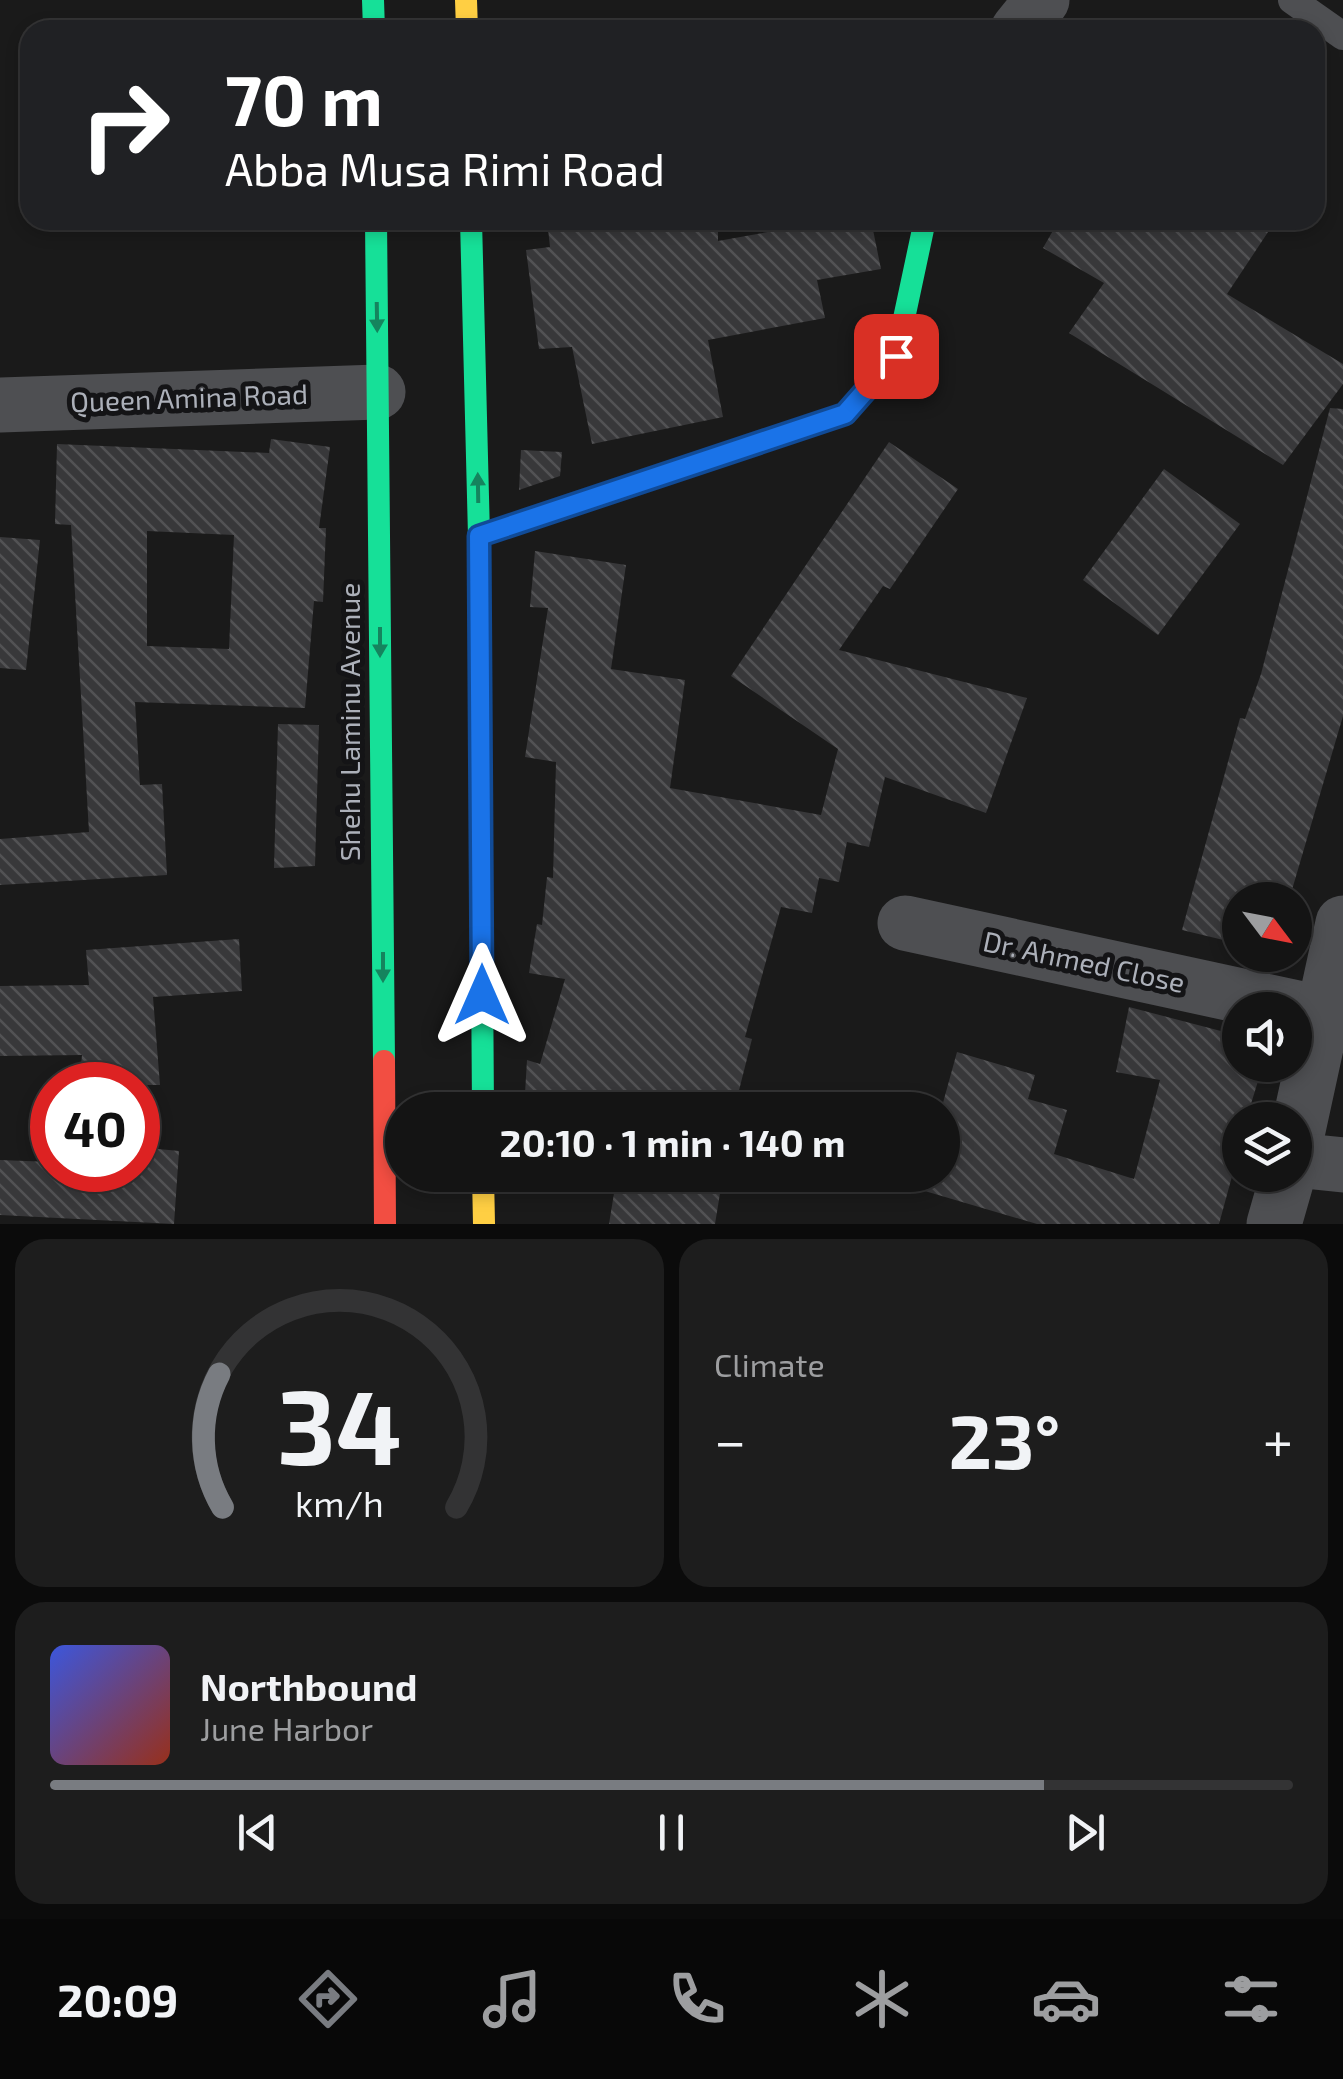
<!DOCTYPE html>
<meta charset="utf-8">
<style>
:root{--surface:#141414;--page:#1d1d1d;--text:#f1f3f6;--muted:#9d9ea0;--line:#333334;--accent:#797c81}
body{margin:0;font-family:"Exo 2",sans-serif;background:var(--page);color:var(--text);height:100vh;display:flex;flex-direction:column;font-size:38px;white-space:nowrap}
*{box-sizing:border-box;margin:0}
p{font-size:32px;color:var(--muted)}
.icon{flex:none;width:55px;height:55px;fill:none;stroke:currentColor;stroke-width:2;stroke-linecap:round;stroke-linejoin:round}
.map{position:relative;height:1224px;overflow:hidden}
.panel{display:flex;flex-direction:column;gap:15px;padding:15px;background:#0b0b0b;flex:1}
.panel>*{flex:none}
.top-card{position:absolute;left:20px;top:20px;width:1305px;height:210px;border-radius:30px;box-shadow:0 5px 15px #0003,0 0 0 2px var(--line);background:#202124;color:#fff;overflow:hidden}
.needle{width:65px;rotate:122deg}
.fabs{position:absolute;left:1222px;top:882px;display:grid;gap:20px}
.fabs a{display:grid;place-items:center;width:90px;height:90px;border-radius:50%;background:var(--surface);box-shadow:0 5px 15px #0003,0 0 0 2px var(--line);font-size:50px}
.speed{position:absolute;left:30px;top:1062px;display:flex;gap:20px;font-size:50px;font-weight:700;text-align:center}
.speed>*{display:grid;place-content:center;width:130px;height:130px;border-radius:50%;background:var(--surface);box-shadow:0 5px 15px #0003,0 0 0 2px var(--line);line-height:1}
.speed .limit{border:15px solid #d22;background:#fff;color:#111}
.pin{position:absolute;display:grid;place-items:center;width:85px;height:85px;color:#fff;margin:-42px;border-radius:20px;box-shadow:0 5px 15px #0006}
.me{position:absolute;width:110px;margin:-55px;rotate:0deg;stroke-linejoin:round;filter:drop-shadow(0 0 8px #0008)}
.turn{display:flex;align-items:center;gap:35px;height:210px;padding:0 40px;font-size:45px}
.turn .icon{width:130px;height:130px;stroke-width:2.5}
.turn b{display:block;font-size:70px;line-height:85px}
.big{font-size:75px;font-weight:700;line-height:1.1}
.panel .card{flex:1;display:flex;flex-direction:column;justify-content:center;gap:15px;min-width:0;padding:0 35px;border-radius:30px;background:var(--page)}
.panel .dial{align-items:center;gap:0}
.dial svg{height:260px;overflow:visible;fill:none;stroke:var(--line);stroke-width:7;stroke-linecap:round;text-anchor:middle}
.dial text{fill:var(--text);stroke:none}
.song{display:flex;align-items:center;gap:30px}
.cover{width:120px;height:120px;border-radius:15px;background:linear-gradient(135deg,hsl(230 70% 55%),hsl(10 70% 35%))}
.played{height:10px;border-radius:5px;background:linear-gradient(90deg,var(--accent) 80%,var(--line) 80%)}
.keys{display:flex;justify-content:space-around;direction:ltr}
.heat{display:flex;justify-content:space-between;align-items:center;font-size:55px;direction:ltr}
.panel .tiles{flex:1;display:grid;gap:15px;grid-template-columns:1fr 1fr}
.card:last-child{grid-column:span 2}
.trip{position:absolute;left:385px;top:1092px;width:575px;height:100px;border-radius:50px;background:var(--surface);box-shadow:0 5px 15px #0003,0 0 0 2px var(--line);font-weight:700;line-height:100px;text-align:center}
.tabs{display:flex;height:160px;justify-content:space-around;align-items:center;background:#080808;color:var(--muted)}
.tabs .icon{width:70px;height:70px}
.tabs .current{color:var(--accent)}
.tabs b{font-size:45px;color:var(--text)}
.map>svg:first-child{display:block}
.building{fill:url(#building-back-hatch);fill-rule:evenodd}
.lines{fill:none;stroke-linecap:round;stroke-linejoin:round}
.lane{stroke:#4e4f52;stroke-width:28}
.street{stroke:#4e4f52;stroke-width:55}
.fast{stroke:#16e098;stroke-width:22}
.slow{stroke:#ffcf43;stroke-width:22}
.jam{stroke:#f24e42;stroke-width:22}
.oneway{fill:#15845e}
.route-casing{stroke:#114b97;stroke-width:25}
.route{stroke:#1a73e8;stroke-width:18}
.labels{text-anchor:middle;stroke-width:10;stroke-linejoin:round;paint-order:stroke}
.street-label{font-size:28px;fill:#acb0b9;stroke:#141416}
</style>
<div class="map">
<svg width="1343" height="1224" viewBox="0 0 1343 1224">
<defs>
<pattern id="building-back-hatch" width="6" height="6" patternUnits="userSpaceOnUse" patternTransform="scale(2.5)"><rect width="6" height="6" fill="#38383a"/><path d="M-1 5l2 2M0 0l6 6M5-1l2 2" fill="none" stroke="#525254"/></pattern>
</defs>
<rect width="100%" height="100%" fill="#1a1a1a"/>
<g class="building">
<path d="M 547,220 L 718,220 L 718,241 L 835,220 L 871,220 L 881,269 L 817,280 L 825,318 L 708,340 L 723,417 L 592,444 L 572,347 L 539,349 L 526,250 L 550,247 Z"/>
<path d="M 1059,220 L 1276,220 L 1227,294 L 1343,364 L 1343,384 L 1283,465 L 1069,333 L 1104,283 L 1043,248 Z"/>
<path d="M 1330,408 L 1343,409 L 1343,716 L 1289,900 L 1240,900 L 1240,944 L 1182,930 L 1240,718 L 1245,719 L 1261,674 Z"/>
<path d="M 271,439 L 330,447 L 319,528 L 326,528 L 323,602 L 314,601 L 305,708 L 135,702 L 140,785 L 162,784 L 167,875 L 0,885 L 0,839 L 89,832 L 71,525 L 55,524 L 57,444 L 269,453 ZM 147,531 L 234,535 L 229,649 L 147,646 Z"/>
<path d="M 889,442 L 958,489 L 890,589 L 883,586 L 839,650 L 1027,698 L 986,813 L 885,777 L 869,847 L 847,842 L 839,882 L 819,878 L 812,913 L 781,907 L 745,1037 L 752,1039 L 734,1110 L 524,1110 L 527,1060 L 540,1064 L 565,979 L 529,973 L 537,924 L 542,925 L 547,877 L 553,878 L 556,762 L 525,757 L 548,608 L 530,607 L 535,551 L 626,565 L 611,669 L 685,680 L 670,788 L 821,815 L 838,749 L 731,676 Z"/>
<path d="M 521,450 L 562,452 L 560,476 L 519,490 Z"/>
<path d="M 1164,469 L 1240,524 L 1158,635 L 1083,580 Z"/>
<path d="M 0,537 L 40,540 L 26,670 L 0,668 Z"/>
<path d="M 278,724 L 319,725 L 315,866 L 274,868 Z"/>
<path d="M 239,939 L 242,991 L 153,997 L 160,1085 L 79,1085 L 82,1055 L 0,1056 L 0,986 L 89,985 L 86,950 Z"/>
<path d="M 1129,1007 L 1240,1036 L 1240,1065 L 1263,1065 L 1246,1120 L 1240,1120 L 1240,1147 L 1219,1224 L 1037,1224 L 918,1189 L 922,1175 L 942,1175 L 941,1110 L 957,1052 L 1035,1075 L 1028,1099 L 1067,1110 L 1054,1154 L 1134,1179 L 1160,1080 L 1116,1072 Z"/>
<path d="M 138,1147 L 179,1151 L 174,1224 L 0,1215 L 0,1160 L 52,1162 L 52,1170 L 138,1170 Z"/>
<path d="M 617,1175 L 723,1175 L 715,1224 L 609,1224 Z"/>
</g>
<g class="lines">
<path class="lane" d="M 1292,0 L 1343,36"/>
<g class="street">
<path d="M 1018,30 L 1042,0"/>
<path d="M 0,405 L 378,392"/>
<path d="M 905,923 L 1320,1013"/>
<path d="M 1295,1144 L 1343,923"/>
<path d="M 1295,1160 L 1343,1165"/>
<path d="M 1274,1224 L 1288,1175"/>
</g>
<g class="fast">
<path d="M 373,0 L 374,30"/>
<path d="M 376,220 L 384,1061"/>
<path d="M 471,220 L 479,536 L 483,1110"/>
<path d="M 479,536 L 845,414 L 896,356 L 925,220"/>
</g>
<g class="slow">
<path d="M 466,0 L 467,30"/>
<path d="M 483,1175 L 484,1224"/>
</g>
<path class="jam" d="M 384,1061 L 385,1224"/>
</g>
<defs><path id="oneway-solid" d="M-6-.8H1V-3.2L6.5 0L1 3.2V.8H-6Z" transform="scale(2.5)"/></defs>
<g class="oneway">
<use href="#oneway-solid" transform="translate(377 317) rotate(89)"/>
<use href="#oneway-solid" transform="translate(478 488) rotate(-91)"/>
<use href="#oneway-solid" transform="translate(380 642) rotate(90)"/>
<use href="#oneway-solid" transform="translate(383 967) rotate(90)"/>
</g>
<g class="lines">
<g class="route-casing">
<path id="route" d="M 482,995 L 479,536 L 845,414 L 896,356"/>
</g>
<use href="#route" class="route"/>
</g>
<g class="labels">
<g class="street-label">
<text transform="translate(189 398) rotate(-2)" y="10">Queen Amina Road</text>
<text transform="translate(350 722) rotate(-90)" y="10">Shehu Laminu Avenue</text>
<text transform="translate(1084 962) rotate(12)" y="10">Dr. Ahmed Close</text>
</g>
</g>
</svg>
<div class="fabs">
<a><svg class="needle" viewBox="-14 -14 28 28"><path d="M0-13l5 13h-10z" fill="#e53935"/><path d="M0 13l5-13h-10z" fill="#9d9ea0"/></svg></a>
<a><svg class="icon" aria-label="sound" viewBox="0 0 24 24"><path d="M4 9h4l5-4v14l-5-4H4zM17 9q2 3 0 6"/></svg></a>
<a><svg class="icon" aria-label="layers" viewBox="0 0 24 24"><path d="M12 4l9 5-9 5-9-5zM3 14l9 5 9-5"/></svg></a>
</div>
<div class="speed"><div class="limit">40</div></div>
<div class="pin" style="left:896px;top:356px;background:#d93025"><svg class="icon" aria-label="arrive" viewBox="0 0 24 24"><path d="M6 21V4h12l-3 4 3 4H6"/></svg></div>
<svg class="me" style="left:482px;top:995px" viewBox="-20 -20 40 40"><path d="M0-17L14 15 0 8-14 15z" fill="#1a73e8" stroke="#fff" stroke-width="4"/></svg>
<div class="trip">20:10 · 1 min · 140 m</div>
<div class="top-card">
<div class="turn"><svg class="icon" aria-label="right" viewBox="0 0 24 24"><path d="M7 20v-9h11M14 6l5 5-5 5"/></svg><div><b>70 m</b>Abba Musa Rimi Road</div></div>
</div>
</div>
<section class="panel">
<div class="tiles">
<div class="card dial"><svg viewBox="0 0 100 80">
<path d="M14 69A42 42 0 1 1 86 69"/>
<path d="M14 69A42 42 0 0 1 13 28" stroke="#797c81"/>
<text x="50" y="56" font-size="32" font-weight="700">34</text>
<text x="50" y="72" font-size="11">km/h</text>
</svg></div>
<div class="card"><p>Climate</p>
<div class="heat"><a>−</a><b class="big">23°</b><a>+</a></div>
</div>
<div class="card">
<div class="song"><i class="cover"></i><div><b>Northbound</b><p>June Harbor</p></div></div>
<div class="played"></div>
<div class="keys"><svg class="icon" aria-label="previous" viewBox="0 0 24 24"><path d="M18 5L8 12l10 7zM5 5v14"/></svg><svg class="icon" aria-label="pause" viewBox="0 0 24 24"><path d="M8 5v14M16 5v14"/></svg><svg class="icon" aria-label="next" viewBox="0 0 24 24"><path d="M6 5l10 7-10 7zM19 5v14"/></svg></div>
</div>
</div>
</section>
<nav class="tabs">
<b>20:09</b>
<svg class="icon current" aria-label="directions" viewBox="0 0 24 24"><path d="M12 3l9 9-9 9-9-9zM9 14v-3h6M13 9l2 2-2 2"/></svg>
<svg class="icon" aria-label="music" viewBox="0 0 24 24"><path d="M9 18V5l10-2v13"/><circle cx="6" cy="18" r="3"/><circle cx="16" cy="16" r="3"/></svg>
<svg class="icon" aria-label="phone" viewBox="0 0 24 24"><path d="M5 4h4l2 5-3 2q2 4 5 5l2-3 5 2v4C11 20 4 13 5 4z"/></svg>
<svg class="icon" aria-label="climate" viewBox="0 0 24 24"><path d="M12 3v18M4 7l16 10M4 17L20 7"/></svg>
<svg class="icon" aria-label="car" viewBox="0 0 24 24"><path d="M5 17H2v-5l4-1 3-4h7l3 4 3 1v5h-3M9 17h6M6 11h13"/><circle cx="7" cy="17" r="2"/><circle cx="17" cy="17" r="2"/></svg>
<svg class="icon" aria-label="filters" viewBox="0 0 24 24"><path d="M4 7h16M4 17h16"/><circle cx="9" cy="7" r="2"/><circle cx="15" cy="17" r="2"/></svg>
</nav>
